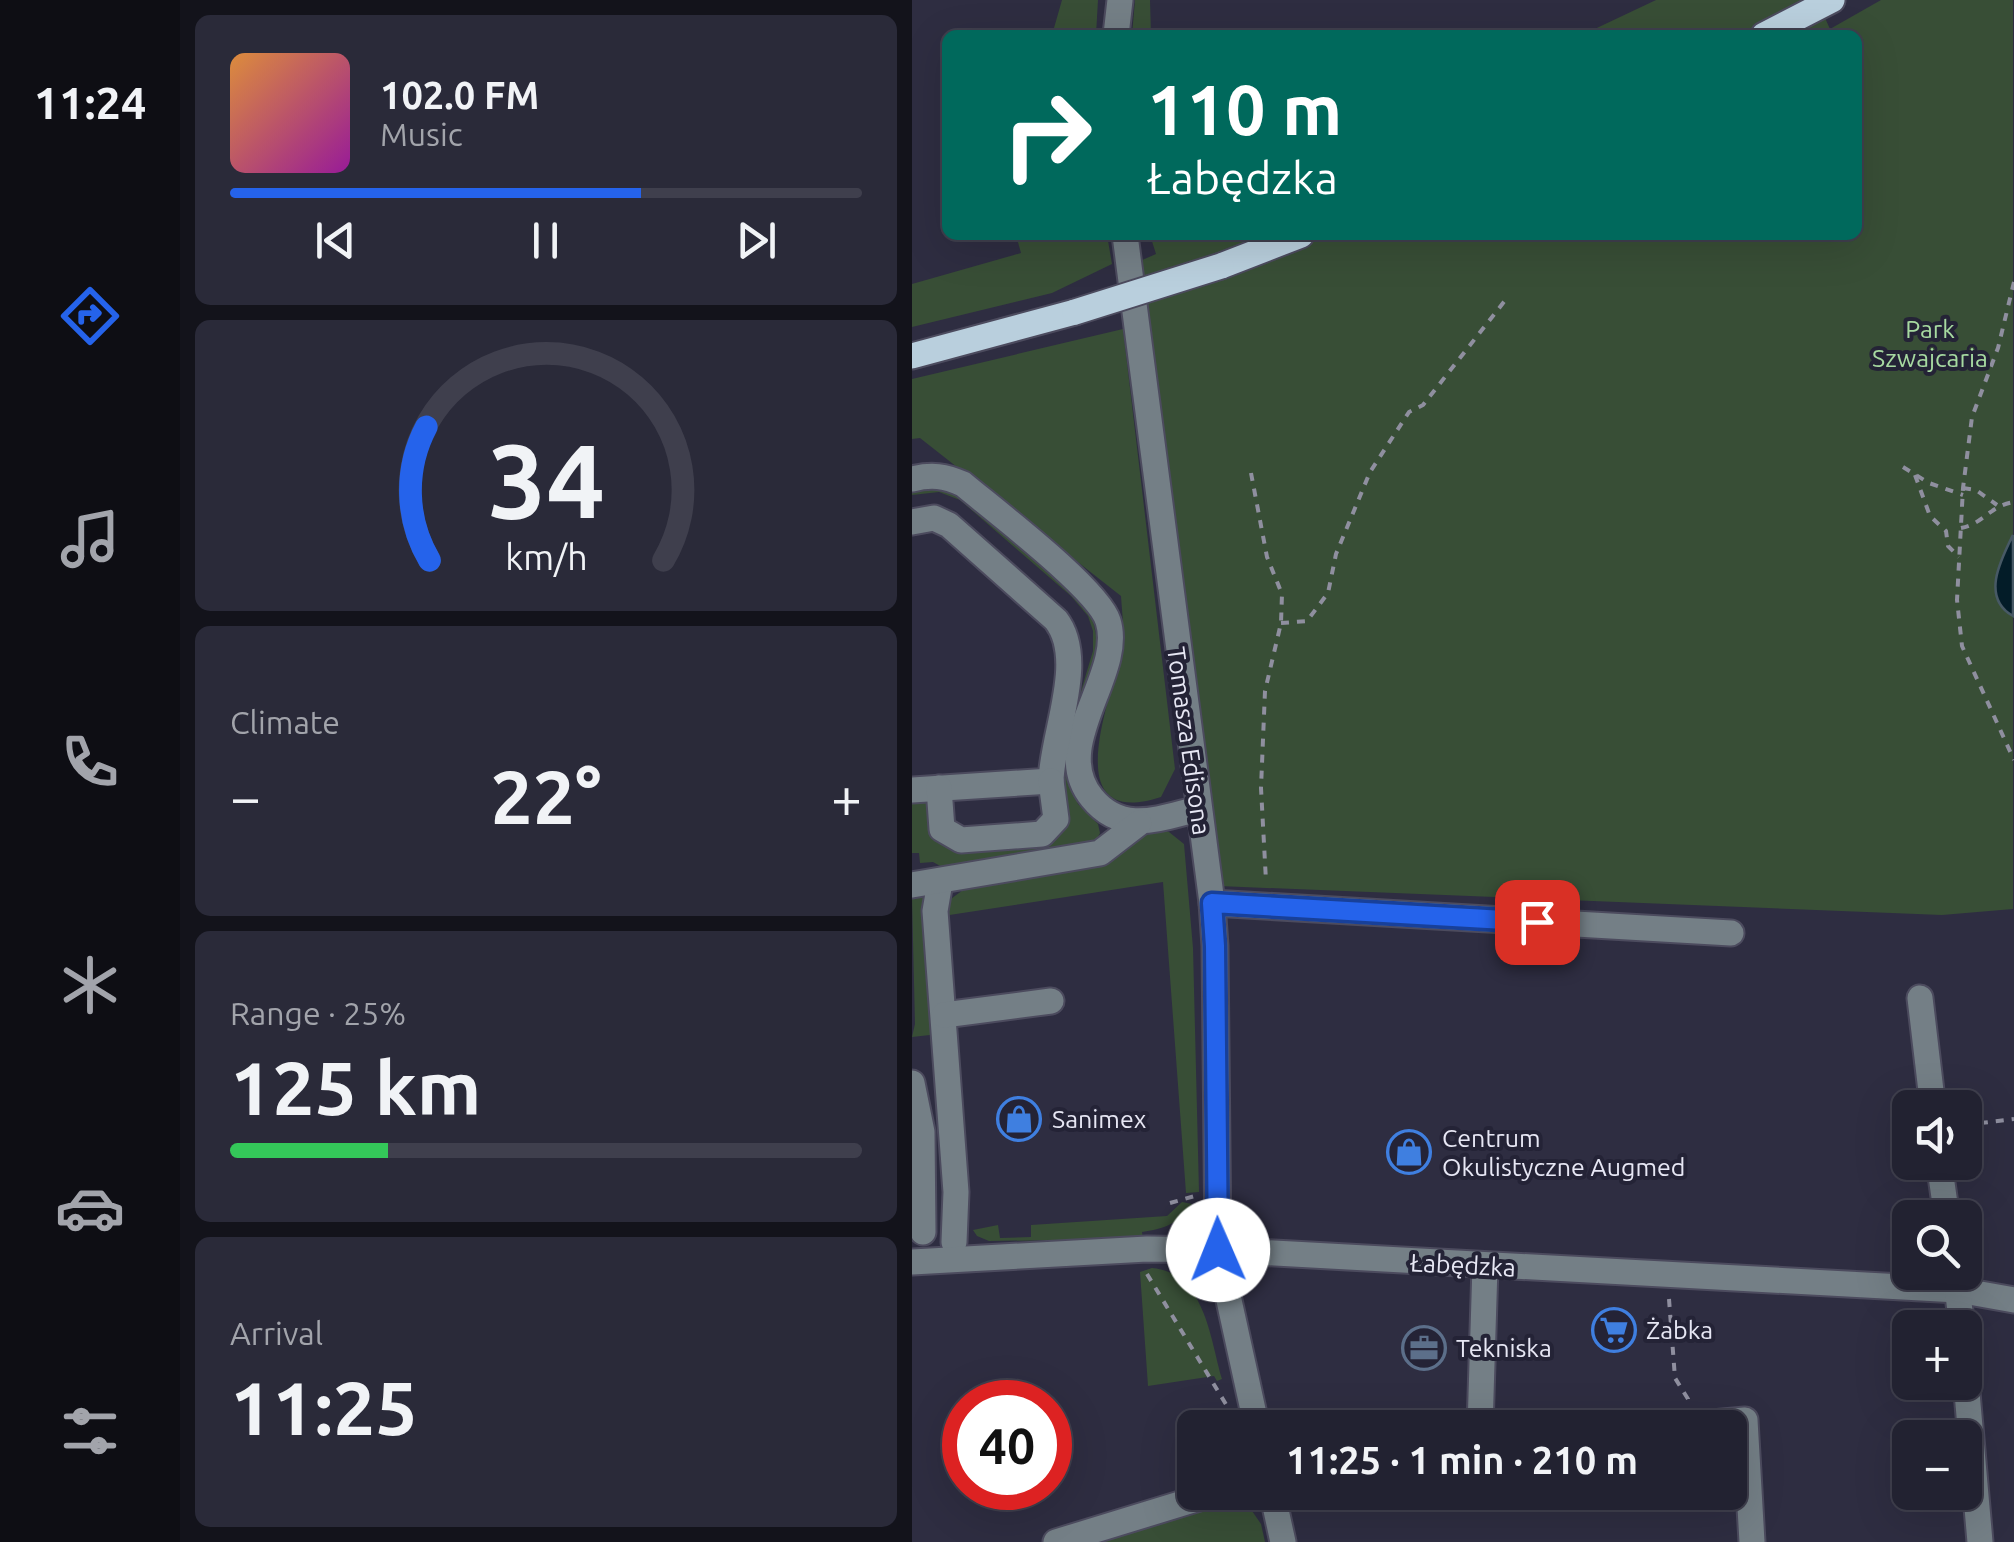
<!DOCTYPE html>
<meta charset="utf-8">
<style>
:root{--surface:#222231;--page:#2a2a39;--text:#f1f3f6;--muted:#a2a4ab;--line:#3f3f4d;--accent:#2563eb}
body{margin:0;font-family:Ubuntu,sans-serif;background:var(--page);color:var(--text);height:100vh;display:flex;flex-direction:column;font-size:38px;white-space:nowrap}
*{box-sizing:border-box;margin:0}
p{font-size:32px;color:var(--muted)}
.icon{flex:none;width:55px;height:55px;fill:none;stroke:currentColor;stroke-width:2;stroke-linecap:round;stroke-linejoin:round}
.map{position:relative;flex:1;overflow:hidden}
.panel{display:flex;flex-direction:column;gap:15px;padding:15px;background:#13131b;width:732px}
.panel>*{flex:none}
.guide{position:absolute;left:30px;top:30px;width:920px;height:210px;border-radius:15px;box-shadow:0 10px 40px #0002,0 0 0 2px var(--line);background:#00695c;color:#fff;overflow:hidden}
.fabs{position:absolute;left:980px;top:1090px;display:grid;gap:20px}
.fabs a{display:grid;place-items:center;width:90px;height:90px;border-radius:15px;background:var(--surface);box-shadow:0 10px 40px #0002,0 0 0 2px var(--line);font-size:50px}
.speed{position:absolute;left:30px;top:1380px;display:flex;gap:20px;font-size:50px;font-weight:700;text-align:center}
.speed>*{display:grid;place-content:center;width:130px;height:130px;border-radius:50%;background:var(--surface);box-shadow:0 10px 40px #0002,0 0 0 2px var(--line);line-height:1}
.speed .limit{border:15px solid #d22;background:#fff;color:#111}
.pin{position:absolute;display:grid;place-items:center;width:85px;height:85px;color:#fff;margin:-42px;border-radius:20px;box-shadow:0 5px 15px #0006}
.me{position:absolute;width:110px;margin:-55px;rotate:359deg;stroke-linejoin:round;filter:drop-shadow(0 0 8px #0008)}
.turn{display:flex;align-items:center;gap:35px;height:210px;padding:0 40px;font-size:45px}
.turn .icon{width:130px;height:130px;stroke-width:2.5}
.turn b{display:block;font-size:70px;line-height:85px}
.big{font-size:75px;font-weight:700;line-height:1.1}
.panel .tile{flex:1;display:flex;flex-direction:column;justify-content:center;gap:15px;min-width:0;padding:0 35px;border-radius:15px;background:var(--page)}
.panel .dial{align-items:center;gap:0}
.dial svg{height:260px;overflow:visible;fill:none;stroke:var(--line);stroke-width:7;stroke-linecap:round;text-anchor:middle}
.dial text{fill:var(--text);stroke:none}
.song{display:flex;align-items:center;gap:30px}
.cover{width:120px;height:120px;border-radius:15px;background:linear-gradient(135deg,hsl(30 70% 55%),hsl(300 70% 35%))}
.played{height:10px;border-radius:5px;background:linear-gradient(90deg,var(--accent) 65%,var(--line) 65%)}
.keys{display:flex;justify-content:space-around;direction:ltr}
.heat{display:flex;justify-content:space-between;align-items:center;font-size:55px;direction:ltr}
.charge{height:15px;border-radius:8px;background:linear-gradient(90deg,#34c759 25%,var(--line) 0)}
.trip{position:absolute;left:265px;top:1410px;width:570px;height:100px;border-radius:15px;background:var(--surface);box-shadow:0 10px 40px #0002,0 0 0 2px var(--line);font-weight:700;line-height:100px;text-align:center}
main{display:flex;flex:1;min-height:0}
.menu{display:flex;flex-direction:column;width:180px;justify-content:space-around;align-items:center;background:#0e0e14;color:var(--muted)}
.menu .icon{width:70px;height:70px}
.menu .active{color:var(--accent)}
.menu b{font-size:45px;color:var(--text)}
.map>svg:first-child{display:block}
.green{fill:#384e36}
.water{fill:#031c28;stroke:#475965;stroke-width:2.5}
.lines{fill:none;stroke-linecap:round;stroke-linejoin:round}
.minor-casing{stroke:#4c4b5e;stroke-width:29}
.major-casing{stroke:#4c4b5e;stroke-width:29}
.path{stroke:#8f8f9f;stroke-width:4;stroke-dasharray:8 8;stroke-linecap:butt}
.minor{stroke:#747f86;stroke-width:25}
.major{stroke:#b9cfdd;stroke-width:25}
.major-bridge-casing{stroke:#4c4b5e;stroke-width:29;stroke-linecap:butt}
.major-bridge{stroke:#b9cfdd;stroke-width:25}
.route-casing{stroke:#184099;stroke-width:25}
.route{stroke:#2563eb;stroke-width:18}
.labels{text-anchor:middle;stroke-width:8;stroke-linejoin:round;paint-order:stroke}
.park-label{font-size:25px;fill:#a7daa1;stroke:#242336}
.street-label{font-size:25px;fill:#e7e7f4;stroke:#242336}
.poi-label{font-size:25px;fill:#e7e7f4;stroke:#242336;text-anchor:start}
</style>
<main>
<nav class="menu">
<b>11:24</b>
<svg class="icon active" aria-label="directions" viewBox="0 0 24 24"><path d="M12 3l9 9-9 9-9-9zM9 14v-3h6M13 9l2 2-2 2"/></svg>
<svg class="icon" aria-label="music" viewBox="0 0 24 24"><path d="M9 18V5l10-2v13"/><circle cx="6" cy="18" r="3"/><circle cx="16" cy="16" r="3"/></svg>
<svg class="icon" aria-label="phone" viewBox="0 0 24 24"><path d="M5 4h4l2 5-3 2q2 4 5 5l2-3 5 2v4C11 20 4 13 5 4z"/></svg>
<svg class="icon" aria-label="climate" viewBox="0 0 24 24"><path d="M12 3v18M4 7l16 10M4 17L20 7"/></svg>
<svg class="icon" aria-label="car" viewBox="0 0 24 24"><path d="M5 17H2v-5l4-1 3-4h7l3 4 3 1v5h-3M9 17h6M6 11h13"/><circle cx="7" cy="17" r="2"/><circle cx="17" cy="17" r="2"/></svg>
<svg class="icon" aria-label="filters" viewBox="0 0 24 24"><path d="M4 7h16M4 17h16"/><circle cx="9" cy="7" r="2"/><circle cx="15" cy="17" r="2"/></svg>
</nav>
<section class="panel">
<div class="tile">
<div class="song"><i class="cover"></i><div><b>102.0 FM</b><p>Music</p></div></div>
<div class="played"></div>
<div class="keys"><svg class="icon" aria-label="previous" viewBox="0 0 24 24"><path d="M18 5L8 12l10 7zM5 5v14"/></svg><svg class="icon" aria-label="pause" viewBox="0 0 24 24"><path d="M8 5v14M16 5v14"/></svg><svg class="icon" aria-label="next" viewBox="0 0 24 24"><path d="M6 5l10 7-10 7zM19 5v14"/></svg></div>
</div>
<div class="tile dial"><svg viewBox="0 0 100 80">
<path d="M14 69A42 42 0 1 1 86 69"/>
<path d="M14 69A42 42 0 0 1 13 28" stroke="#2563eb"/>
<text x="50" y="56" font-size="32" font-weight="700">34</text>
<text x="50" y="72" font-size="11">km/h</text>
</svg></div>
<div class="tile"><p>Climate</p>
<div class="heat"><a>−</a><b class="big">22°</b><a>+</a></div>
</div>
<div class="tile"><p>Range · 25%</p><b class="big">125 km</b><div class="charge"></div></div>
<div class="tile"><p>Arrival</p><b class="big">11:25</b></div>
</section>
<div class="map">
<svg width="1102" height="1542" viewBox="0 0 1102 1542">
<rect width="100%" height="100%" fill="#2e2d41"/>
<g class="green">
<path d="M 150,0 L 186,0 L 184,35 L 140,35 Z"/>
<path d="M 223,0 L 238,0 L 239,35 L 220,35 Z"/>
<path d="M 744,0 L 893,0 L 908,7 L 918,29 L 969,0 L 1101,0 L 1101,909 L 1030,915 L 307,886 L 228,261 L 244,254 L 238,235 L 945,235 L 945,35 L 670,35 Z"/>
<path d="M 104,235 L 195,235 L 200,264 L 140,293 L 0,327 L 0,284 L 109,253 Z"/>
<path d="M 211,329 L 263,769 L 249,797 C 144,831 199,698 210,651 C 213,634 210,613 209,596 L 8,438 L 0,439 L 0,379 Z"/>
<path d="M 22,488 L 53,499 L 162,594 L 181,620 L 186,645 L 156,744 L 153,766 L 166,804 L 186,824 L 188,833 L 183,843 L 32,868 L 21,862 L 8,863 L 7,853 L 0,853 L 0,799 L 10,799 L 18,805 L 20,827 L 125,845 L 150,768 L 154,741 L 181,651 L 181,631 L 176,616 L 159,596 L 48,500 L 27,492 L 0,495 L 0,491 Z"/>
<path d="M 234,825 L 257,832 L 272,844 L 281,948 L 287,1192 L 274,1193 L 251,882 L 31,916 L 36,901 L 62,882 Z"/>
<path d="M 15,892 L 34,1196 L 32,1197 L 18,1035 L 0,1037 L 3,1024 L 0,898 Z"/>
<path d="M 270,1202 L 280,1204 C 265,1224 255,1228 230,1232 L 231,1239 L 77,1241 L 65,1236 L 61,1230 L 86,1225 L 88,1238 L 119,1237 L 119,1225 L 255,1216 Z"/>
<path d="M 240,1268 C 293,1273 298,1338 310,1379 L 305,1381 L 302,1376 L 236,1386 L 228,1272 Z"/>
<path d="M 329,1495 L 349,1524 L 353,1542 L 170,1542 Z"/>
</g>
<path class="water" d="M 1101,535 L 1101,616 C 1069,598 1088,561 1101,535 Z"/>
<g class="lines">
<g class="minor-casing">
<g id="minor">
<path d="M 204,35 L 208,0"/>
<path d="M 213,235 L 300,903 L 303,946 L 306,1250 L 345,1428"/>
<path d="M 0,479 C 20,474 33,476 51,484 C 82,510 186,589 196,621 C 213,674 136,745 180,798 C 210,835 248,818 286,809"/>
<path d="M 0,522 L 22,518 L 37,525 L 144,620 C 175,660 140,734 139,781 L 0,790"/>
<path d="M 27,788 L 30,829 L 49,840 L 130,834 L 144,819 L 139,781"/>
<path d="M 28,882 L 23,911 L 44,1192 L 42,1242"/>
<path d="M 0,885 L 188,853 L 227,823"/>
<path d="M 300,903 L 819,933"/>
<path d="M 1008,998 L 1021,1108"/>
<path d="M 32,1015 L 139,1001"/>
<path d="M 0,1083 L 10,1132 L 11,1232"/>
<path d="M 1027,1162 L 1035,1218"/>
<path d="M 0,1262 L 235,1249 L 306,1250 L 1046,1290 L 1102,1300"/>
<path d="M 1044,1278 L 1050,1328"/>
<path d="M 1052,1358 L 1068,1542"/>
<path d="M 568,1428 L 573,1266"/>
<path d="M 789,1428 L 789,1424 L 833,1420 L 840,1542"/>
<path d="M 360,1492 L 371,1542"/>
<path d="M 144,1542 L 307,1492"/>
</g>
</g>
<g class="major-casing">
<g id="major">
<path d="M 852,35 L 920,0"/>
<path d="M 309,266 L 389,235"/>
<path d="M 0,356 L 163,312"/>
</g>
</g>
<g class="path">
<path d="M 1102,282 L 1086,348 L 1060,417 L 1051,488 L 1045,600 L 1050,646 L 1102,760"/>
<path d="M 991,467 L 1017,483 L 1051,495"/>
<path d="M 339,473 L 355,557 L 370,594 L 369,623 L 353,691 L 349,788 L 354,881"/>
<path d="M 1003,475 L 1018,516 L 1034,531 L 1036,546 L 1047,557"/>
<path d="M 1051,488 L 1064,490 L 1085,505"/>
<path d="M 1049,528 C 1073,523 1077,506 1102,502"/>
<path d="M 369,623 L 395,621 L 416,593 L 424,554 L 458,472 L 497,412 L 511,405 L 595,298"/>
<path d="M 1052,1125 L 1102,1119"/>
<path d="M 258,1203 L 283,1196"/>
<path d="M 330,1206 L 342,1228"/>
<path d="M 268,1226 L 281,1210"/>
<path d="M 235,1274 L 315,1406"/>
<path d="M 757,1299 L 763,1378 L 776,1399 L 776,1405"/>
</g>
<use href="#minor" class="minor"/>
<use href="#major" class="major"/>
<g class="major-bridge-casing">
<path id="major-bridge" d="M 163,312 L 309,266"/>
</g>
<use href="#major-bridge" class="major-bridge"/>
</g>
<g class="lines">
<g class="route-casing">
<path id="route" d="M 306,1250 L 303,946 L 300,903 L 625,922"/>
</g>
<use href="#route" class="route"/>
</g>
<defs>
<g id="shop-ring" transform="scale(2.25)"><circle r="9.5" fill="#242336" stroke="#3f7fe0" stroke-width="1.5"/><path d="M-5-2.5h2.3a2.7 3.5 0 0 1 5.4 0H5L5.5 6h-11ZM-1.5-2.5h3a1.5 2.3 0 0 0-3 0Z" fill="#3f7fe0"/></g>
<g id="supermarket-ring" transform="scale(2.25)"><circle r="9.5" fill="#242336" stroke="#3f7fe0" stroke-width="1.5"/><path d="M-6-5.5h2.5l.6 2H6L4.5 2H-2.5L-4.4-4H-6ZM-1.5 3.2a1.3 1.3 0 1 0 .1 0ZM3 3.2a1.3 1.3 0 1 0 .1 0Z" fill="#3f7fe0"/></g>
<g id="office-ring" transform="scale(2.25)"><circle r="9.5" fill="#242336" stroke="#5c6f8a" stroke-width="1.5"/><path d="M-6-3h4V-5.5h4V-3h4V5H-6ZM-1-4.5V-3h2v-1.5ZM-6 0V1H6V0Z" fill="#5c6f8a"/></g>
</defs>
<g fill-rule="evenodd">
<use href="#shop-ring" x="107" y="1119"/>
<use href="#shop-ring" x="497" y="1152"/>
<use href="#supermarket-ring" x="702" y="1330"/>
<use href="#office-ring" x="512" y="1348"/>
</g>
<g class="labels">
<g class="park-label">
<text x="1018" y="338">Park<tspan x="1018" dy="29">Szwajcaria</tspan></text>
</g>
<g class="street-label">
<text transform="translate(277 741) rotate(82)" y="9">Tomasza Edisona</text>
<text transform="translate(551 1265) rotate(3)" y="9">Łabędzka</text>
</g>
<g class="poi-label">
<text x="140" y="1128">Sanimex</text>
<text x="530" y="1147">Centrum<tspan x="530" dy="29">Okulistyczne Augmed</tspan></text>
<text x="734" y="1339">Żabka</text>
<text x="544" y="1357">Tekniska</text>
</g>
</g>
</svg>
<div class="fabs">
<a><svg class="icon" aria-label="sound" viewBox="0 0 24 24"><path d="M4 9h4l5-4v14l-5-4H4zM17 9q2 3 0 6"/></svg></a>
<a><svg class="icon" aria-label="search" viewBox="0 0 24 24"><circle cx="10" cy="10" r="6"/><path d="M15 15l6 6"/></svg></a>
<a>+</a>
<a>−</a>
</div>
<div class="speed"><div class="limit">40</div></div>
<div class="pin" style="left:625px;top:922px;background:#d93025"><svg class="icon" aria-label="arrive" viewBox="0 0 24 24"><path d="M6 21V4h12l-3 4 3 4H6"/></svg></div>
<svg class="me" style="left:306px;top:1250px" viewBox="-20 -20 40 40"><circle r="19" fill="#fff"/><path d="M0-13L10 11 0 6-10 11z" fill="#2563eb"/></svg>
<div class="trip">11:25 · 1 min · 210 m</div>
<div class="guide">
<div class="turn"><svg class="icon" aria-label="right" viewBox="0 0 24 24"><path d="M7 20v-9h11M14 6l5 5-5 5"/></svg><div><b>110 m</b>Łabędzka</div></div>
</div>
</div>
</main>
